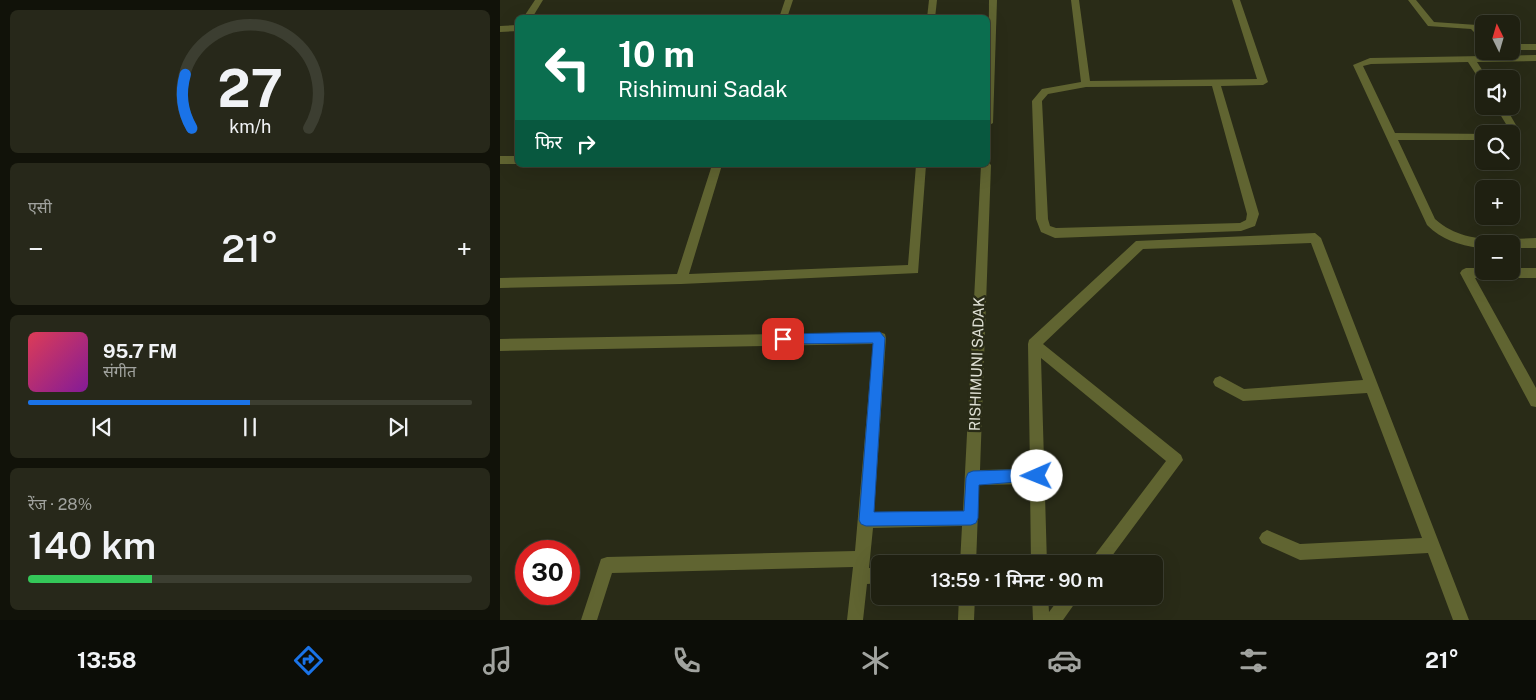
<!DOCTYPE html>
<html lang="hi">
<meta charset="utf-8">
<style>
:root{--surface:#1f2011;--page:#27281a;--text:#f1f3f6;--muted:#a1a39f;--line:#3c3e31;--accent:#1a73e8}
body{margin:0;font-family:"Public Sans","Noto Sans Devanagari",sans-serif;background:var(--page);color:var(--text);height:100vh;display:flex;flex-direction:column;font-size:19px;white-space:nowrap}
*{box-sizing:border-box;margin:0}
p{font-size:16px;color:var(--muted)}
.icon{flex:none;width:28px;height:28px;fill:none;stroke:currentColor;stroke-width:2;stroke-linecap:round;stroke-linejoin:round}
.map{position:relative;flex:1;overflow:hidden}
.drawer{display:flex;flex-direction:column;gap:10px;padding:10px;background:#111209;width:500px}
.drawer>*{flex:none}
.top-card{position:absolute;left:15px;top:15px;width:475px;height:152px;border-radius:8px;box-shadow:0 5px 20px #0002,0 0 0 1px var(--line);background:#0b6e4f;color:#fff;overflow:hidden}
.needle{width:32px;rotate:355deg}
.fabs{position:absolute;left:975px;top:15px;display:grid;gap:10px}
.fabs a{display:grid;place-items:center;width:45px;height:45px;border-radius:8px;background:var(--surface);box-shadow:0 5px 20px #0002,0 0 0 1px var(--line);font-size:25px}
.speed{position:absolute;left:15px;top:540px;display:flex;gap:10px;font-size:25px;font-weight:700;text-align:center}
.speed>*{display:grid;place-content:center;width:65px;height:65px;border-radius:50%;background:var(--surface);box-shadow:0 5px 20px #0002,0 0 0 1px var(--line);line-height:1}
.speed .limit{border:8px solid #d22;background:#fff;color:#111}
.pin{position:absolute;display:grid;place-items:center;width:42px;height:42px;color:#fff;margin:-21px;border-radius:10px;box-shadow:0 2px 8px #0006}
.me{position:absolute;width:55px;margin:-28px;rotate:269deg;stroke-linejoin:round;filter:drop-shadow(0 0 4px #0008)}
.turn{display:flex;align-items:center;gap:18px;height:105px;padding:0 20px;font-size:22px}
.turn .icon{width:65px;height:65px;stroke-width:2.5}
.turn b{display:block;font-size:35px;line-height:42px}
.then{display:flex;align-items:center;height:48px;padding:0 20px;background:#0003;gap:10px;font-size:19px}
.big{font-size:38px;font-weight:600;line-height:1.1}
.drawer .card{flex:1;display:flex;flex-direction:column;justify-content:center;gap:8px;min-width:0;padding:0 18px;border-radius:8px;background:var(--page)}
.drawer .dial{align-items:center;gap:0}
.dial svg{height:130px;overflow:visible;fill:none;stroke:var(--line);stroke-width:7;stroke-linecap:round;text-anchor:middle}
.dial text{fill:var(--text);stroke:none}
.song{display:flex;align-items:center;gap:15px}
.cover{width:60px;height:60px;border-radius:8px;background:linear-gradient(135deg,hsl(350 70% 55%),hsl(290 70% 35%))}
.played{height:5px;border-radius:2px;background:linear-gradient(90deg,var(--accent) 50%,var(--line) 50%)}
.keys{display:flex;justify-content:space-around;direction:ltr}
.heat{display:flex;justify-content:space-between;align-items:center;font-size:28px;direction:ltr}
.charge{height:8px;border-radius:4px;background:linear-gradient(90deg,#34c759 28%,var(--line) 0)}
.trip{position:absolute;left:371px;top:555px;width:292px;height:50px;border-radius:8px;background:var(--surface);box-shadow:0 5px 20px #0002,0 0 0 1px var(--line);font-weight:600;line-height:50px;text-align:center}
.tab-bar{display:flex;height:80px;justify-content:space-around;align-items:center;background:#0c0d07;color:var(--muted)}
.tab-bar .icon{width:35px;height:35px}
.tab-bar .active{color:var(--accent)}
.tab-bar b{font-size:22px;color:var(--text)}
main{display:flex;flex:1;min-height:0}
.map>svg:first-child{display:block}
.lines{fill:none;stroke-linecap:round;stroke-linejoin:round}
.minor{fill:#606431;fill-rule:evenodd}
.route{fill:#1a73e8;stroke:#114b97}
.labels{text-anchor:middle;stroke-width:5;stroke-linejoin:round;paint-order:stroke}
.street-label{font-size:15px;fill:#e0e1d5;stroke:#292b17}
</style>
<main>
<section class="drawer">
<div class="card dial"><svg viewBox="0 0 100 80">
<path d="M14 69A42 42 0 1 1 86 69"/>
<path d="M14 69A42 42 0 0 1 10 36" stroke="#1a73e8"/>
<text x="50" y="56" font-size="32" font-weight="700">27</text>
<text x="50" y="72" font-size="11">km/h</text>
</svg></div>
<div class="card"><p>एसी</p>
<div class="heat"><a>−</a><b class="big">21°</b><a>+</a></div>
</div>
<div class="card">
<div class="song"><i class="cover"></i><div><b>95.7 FM</b><p>संगीत</p></div></div>
<div class="played"></div>
<div class="keys"><svg class="icon" aria-label="previous" viewBox="0 0 24 24"><path d="M18 5L8 12l10 7zM5 5v14"/></svg><svg class="icon" aria-label="pause" viewBox="0 0 24 24"><path d="M8 5v14M16 5v14"/></svg><svg class="icon" aria-label="next" viewBox="0 0 24 24"><path d="M6 5l10 7-10 7zM19 5v14"/></svg></div>
</div>
<div class="card"><p>रेंज · 28%</p><b class="big">140 km</b><div class="charge"></div></div>
</section>
<div class="map">
<svg width="1036" height="620" viewBox="0 0 1036 620">
<rect width="100%" height="100%" fill="#292b17"/>
<g class="lines">
<g class="minor">
<path d="M 35,0 L 43,0 L 32,18 L 23,18 Z"/>
<path d="M 285,0 L 293,0 L 287,18 L 279,18 Z"/>
<path d="M 429,0 L 437,0 L 435,18 L 427,18 Z"/>
<path d="M 489,0 L 497,0 L 493,123 L 488,126 Z"/>
<path d="M 571,0 L 579,0 L 590,81 L 757,79 L 732,0 L 740,0 L 768,82 L 763,85 L 721,86 L 759,214 L 755,226 L 741,231 L 555,238 L 541,232 L 536,219 L 532,101 L 542,89 L 581,82 ZM 712,86 L 747,214 L 746,220 L 740,223 L 556,228 L 550,226 L 548,219 L 542,101 L 548,94 L 586,87 Z"/>
<path d="M 908,0 L 916,0 L 934,22 L 977,25 L 984,33 L 984,42 L 971,29 L 928,26 Z"/>
<path d="M 18,25 L 18,31 L 0,32 L 0,26 Z"/>
<rect x="1011" y="44" width="25" height="6"/>
<path d="M 1036,55 L 1036,61 L 977,62 L 988,79 L 984,79 L 984,83 L 981,82 L 968,62 L 871,64 L 863,66 L 895,133 L 988,134 L 984,134 L 984,140 L 898,140 L 935,219 C 964,245 1000,239 1036,238 L 1036,248 L 1011,248 L 1011,244 L 984,244 L 984,248 L 979,248 C 959,245 942,240 927,225 L 853,65 L 870,58 Z"/>
<path d="M 995,106 L 1005,106 L 1020,132 L 1011,138 L 1011,134 L 1007,134 L 1009,129 Z"/>
<rect x="0" y="156" width="18" height="8"/>
<path d="M 488,162 L 491,165 L 480,470 L 530,469 L 528,344 L 529,340 L 636,241 L 815,233 L 821,238 L 969,620 L 953,620 L 928,553 L 800,560 L 762,543 L 759,538 L 762,533 L 767,530 L 800,544 L 922,538 L 867,393 L 743,401 L 715,386 L 713,382 L 715,378 L 720,376 L 744,389 L 863,380 L 811,243 L 643,249 L 543,344 L 681,455 L 683,460 L 606,564 L 588,564 L 666,461 L 541,358 L 547,564 L 531,564 L 530,484 L 479,485 L 476,564 L 460,564 L 462,526 L 373,528 L 369,568 L 380,567 L 380,583 L 367,584 L 363,620 L 347,620 L 353,567 L 112,573 L 97,620 L 81,620 L 101,559 L 107,557 L 355,551 L 373,344 L 0,351 L 0,339 L 380,332 L 385,334 L 386,338 L 374,512 L 463,511 L 481,165 L 488,165 Z"/>
<path d="M 212,165 L 222,165 L 189,274 L 408,265 L 416,165 L 426,165 L 418,273 L 181,284 L 0,288 L 0,278 L 177,274 Z"/>
<path d="M 966,268 L 984,268 L 984,271 L 1011,271 L 1011,268 L 1036,268 L 1036,278 L 975,278 L 1036,388 L 1036,407 L 1031,406 L 960,273 L 962,270 Z"/>
<path d="M 459,596 L 475,596 L 474,620 L 458,620 Z"/>
<path d="M 532,596 L 548,596 L 549,612 L 561,596 L 580,596 L 563,620 L 533,620 Z"/>
</g>
</g>
<path class="route" d="M 380,332 L 385,338 L 374,512 L 464,511 L 466,478 L 468,473 L 473,471 L 537,469 L 542,471 L 544,476 L 542,480 L 479,485 L 478,518 L 476,523 L 471,525 L 366,526 L 361,524 L 359,520 L 373,343 L 283,344 L 277,339 L 283,334 Z"/>
<g class="labels">
<g class="street-label">
<text transform="translate(477 364) rotate(-88)" y="5">RISHIMUNI SADAK</text>
</g>
</g>
</svg>
<div class="fabs">
<a><svg class="needle" viewBox="-14 -14 28 28"><path d="M0-13l5 13h-10z" fill="#e53935"/><path d="M0 13l5-13h-10z" fill="#a1a39f"/></svg></a>
<a><svg class="icon" aria-label="sound" viewBox="0 0 24 24"><path d="M4 9h4l5-4v14l-5-4H4zM17 9q2 3 0 6"/></svg></a>
<a><svg class="icon" aria-label="search" viewBox="0 0 24 24"><circle cx="10" cy="10" r="6"/><path d="M15 15l6 6"/></svg></a>
<a>+</a>
<a>−</a>
</div>
<div class="speed"><div class="limit">30</div></div>
<div class="pin" style="left:283px;top:339px;background:#d93025"><svg class="icon" aria-label="arrive" viewBox="0 0 24 24"><path d="M6 21V4h12l-3 4 3 4H6"/></svg></div>
<svg class="me" style="left:537px;top:476px" viewBox="-20 -20 40 40"><circle r="19" fill="#fff"/><path d="M0-13L10 11 0 6-10 11z" fill="#1a73e8"/></svg>
<div class="trip">13:59 · 1 मिनट · 90 m</div>
<div class="top-card">
<div class="turn"><svg class="icon" aria-label="left" viewBox="0 0 24 24"><path d="M17 20v-9H6M10 6l-5 5 5 5"/></svg><div><b>10 m</b>Rishimuni Sadak</div></div>
<div class="then">फिर<svg class="icon" aria-label="right" viewBox="0 0 24 24"><path d="M7 20v-9h11M14 6l5 5-5 5"/></svg></div>
</div>
</div>
</main>
<nav class="tab-bar">
<b>13:58</b>
<svg class="icon active" aria-label="directions" viewBox="0 0 24 24"><path d="M12 3l9 9-9 9-9-9zM9 14v-3h6M13 9l2 2-2 2"/></svg>
<svg class="icon" aria-label="music" viewBox="0 0 24 24"><path d="M9 18V5l10-2v13"/><circle cx="6" cy="18" r="3"/><circle cx="16" cy="16" r="3"/></svg>
<svg class="icon" aria-label="phone" viewBox="0 0 24 24"><path d="M5 4h4l2 5-3 2q2 4 5 5l2-3 5 2v4C11 20 4 13 5 4z"/></svg>
<svg class="icon" aria-label="climate" viewBox="0 0 24 24"><path d="M12 3v18M4 7l16 10M4 17L20 7"/></svg>
<svg class="icon" aria-label="car" viewBox="0 0 24 24"><path d="M5 17H2v-5l4-1 3-4h7l3 4 3 1v5h-3M9 17h6M6 11h13"/><circle cx="7" cy="17" r="2"/><circle cx="17" cy="17" r="2"/></svg>
<svg class="icon" aria-label="filters" viewBox="0 0 24 24"><path d="M4 7h16M4 17h16"/><circle cx="9" cy="7" r="2"/><circle cx="15" cy="17" r="2"/></svg>
<b>21°</b>
</nav>
